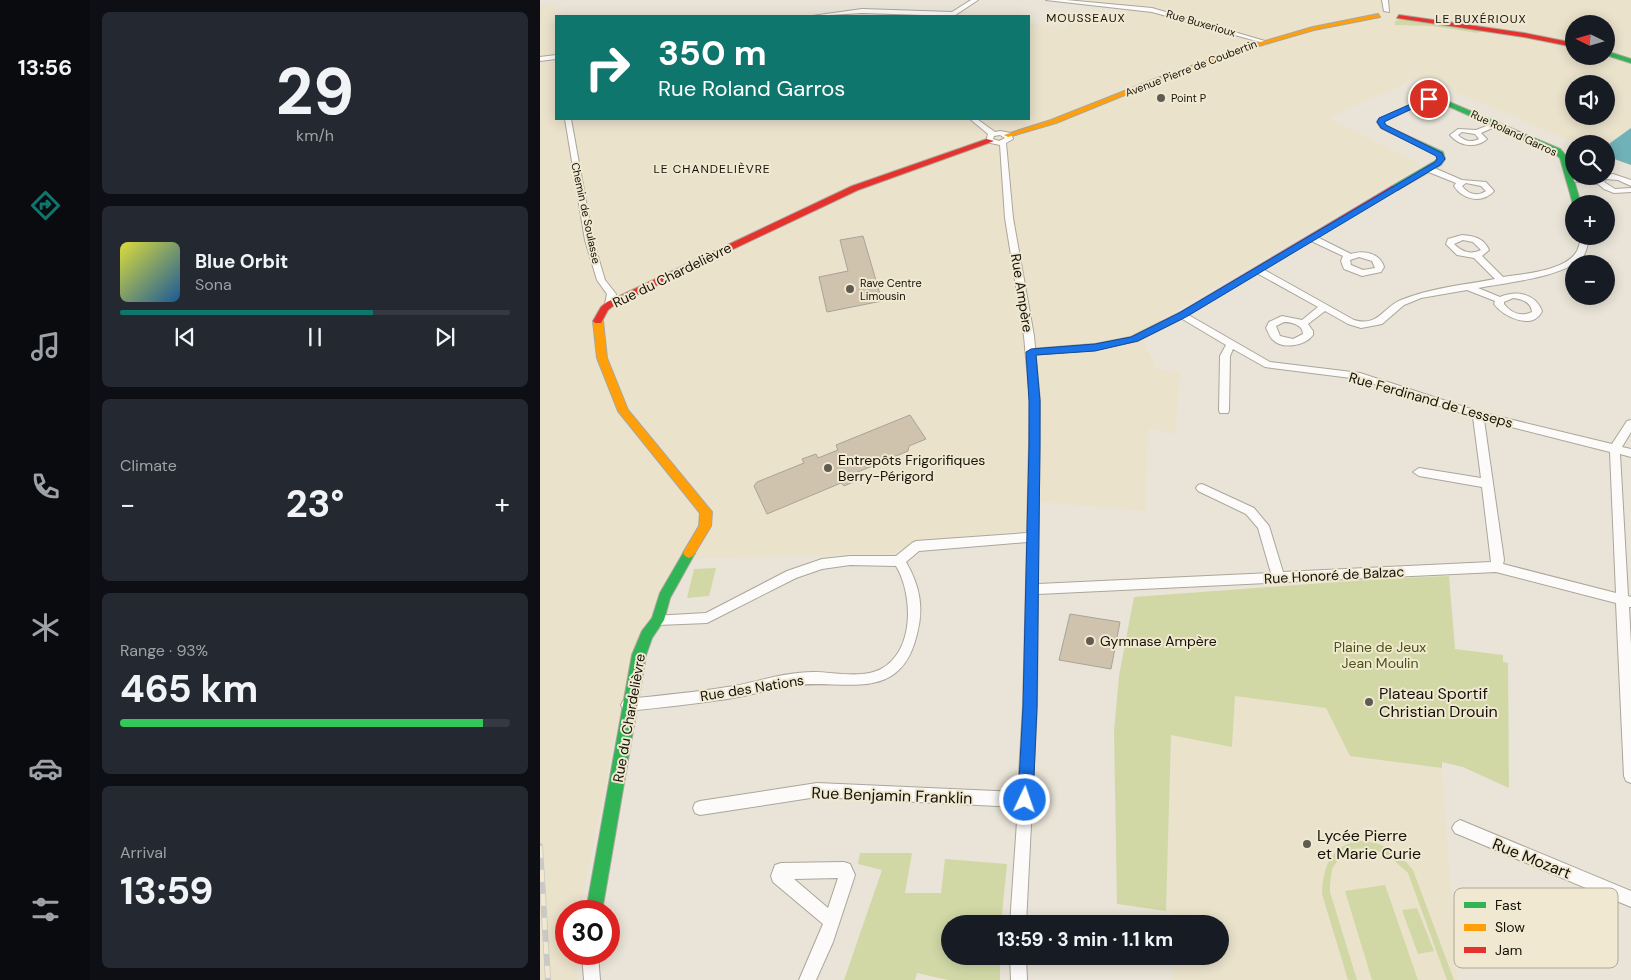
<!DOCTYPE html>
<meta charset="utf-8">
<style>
:root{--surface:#171b24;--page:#242831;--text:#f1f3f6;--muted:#9ea1a6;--line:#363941;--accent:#0f766e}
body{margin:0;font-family:"DM Sans",sans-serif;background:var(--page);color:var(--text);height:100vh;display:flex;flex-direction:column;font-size:19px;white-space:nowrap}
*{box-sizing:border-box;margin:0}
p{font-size:16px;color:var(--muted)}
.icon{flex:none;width:28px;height:28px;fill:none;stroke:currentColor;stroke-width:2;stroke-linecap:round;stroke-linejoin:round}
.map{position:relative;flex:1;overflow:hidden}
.panel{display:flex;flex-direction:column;gap:12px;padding:12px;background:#0d0f14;width:450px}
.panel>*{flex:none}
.guide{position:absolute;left:15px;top:15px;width:475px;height:105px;border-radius:0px;box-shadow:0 2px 12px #0003;background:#0f766e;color:#fff;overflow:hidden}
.needle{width:32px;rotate:275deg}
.tools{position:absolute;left:1025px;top:15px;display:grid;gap:10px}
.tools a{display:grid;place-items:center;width:50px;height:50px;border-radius:50%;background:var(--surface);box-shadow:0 2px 12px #0003;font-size:25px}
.speed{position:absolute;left:15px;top:900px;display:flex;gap:10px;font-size:25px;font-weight:700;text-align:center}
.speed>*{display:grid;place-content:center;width:65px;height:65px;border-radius:50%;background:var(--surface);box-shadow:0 2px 12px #0003;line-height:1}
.speed .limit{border:8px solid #d22;background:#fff;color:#111}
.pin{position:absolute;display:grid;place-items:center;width:42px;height:42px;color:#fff;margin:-21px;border:2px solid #fff;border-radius:50%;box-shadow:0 1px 5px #0007}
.me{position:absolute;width:55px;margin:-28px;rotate:3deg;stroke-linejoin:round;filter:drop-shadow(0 0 4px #0008)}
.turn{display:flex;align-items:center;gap:18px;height:105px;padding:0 20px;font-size:22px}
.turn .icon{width:65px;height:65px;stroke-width:2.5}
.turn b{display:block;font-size:35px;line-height:42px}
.big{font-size:38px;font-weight:700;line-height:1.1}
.panel .card{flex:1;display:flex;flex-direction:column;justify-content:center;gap:8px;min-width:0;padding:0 18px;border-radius:8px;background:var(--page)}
.panel .dial{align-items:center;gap:0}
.dial b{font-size:65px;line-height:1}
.song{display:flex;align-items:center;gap:15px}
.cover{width:60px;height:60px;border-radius:8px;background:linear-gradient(135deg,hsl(60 70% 55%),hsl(210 70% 35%))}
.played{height:5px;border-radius:2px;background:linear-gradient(90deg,var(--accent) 65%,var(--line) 65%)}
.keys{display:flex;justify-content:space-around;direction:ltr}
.heat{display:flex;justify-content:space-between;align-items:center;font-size:28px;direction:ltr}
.charge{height:8px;border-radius:4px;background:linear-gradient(90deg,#34c759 93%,var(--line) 0)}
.trip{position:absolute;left:401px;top:915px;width:288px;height:50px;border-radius:25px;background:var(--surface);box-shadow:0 2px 12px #0003;font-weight:700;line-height:50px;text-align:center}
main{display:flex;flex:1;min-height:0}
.tabs{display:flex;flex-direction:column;width:90px;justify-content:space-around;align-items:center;background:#090b0e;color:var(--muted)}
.tabs .icon{width:35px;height:35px}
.tabs .on{color:var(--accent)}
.tabs b{font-size:22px;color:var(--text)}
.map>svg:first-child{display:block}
.built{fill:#eae2cb;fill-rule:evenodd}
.green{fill:#d1d8a6}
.water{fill:#6fb2b8}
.building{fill:#d0c3ae;stroke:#a8a399}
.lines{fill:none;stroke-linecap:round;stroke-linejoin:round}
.street-casing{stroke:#aaa69c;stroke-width:2}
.fast-casing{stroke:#aaa69c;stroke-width:2}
.slow-casing{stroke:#aaa69c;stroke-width:2}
.jam-casing{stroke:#aaa69c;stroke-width:2}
.street{fill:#fcfbf9;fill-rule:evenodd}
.fast{fill:#30b455;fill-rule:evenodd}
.slow{fill:#ff9f0a;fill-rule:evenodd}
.jam{fill:#e5322d;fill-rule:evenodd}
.rail-casing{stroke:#cac9c5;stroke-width:6}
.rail{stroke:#f0e8d0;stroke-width:4.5;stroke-dasharray:12;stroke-linecap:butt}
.route{fill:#1a73e8;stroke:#114b97}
.poi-dot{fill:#5f5b51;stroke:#f0e8d0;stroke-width:2}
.labels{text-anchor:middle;stroke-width:4;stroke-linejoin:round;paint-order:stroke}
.far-street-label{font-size:11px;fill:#141109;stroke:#f0e8d0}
.far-poi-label{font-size:11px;fill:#141109;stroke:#f0e8d0;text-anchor:start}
.far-neighbourhood-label{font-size:12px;letter-spacing:1px;fill:#141109;stroke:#f0e8d0}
.street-label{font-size:14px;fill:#141109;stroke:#f0e8d0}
.poi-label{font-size:14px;fill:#141109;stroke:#f0e8d0;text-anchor:start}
.park-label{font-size:14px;fill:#495313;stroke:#f0e8d0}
.near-poi-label{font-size:16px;fill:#141109;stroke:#f0e8d0;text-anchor:start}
.near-street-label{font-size:16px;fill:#141109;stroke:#f0e8d0}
.key{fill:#f0e8d0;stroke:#aea894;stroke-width:1}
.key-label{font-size:14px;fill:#141109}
</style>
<main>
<nav class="tabs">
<b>13:56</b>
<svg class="icon on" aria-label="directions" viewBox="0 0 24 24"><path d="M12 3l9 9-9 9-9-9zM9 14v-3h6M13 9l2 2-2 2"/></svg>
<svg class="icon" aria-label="music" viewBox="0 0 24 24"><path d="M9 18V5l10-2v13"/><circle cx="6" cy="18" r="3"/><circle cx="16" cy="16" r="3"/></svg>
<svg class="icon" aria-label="phone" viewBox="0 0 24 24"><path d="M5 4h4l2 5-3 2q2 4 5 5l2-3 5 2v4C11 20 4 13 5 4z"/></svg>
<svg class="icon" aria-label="climate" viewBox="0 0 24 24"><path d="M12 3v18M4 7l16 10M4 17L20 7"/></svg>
<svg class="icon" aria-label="car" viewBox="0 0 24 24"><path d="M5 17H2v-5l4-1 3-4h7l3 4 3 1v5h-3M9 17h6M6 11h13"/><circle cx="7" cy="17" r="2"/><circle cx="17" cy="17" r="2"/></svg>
<svg class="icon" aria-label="filters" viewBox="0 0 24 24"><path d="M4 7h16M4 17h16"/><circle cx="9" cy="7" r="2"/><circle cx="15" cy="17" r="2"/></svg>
</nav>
<section class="panel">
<div class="card dial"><b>29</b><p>km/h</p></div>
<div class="card">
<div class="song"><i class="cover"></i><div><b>Blue Orbit</b><p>Sona</p></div></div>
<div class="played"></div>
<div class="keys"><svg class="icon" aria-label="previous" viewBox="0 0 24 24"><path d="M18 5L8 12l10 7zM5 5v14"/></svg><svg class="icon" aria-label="pause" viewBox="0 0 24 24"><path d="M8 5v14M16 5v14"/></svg><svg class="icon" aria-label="next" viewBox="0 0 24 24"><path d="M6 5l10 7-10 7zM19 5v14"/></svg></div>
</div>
<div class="card"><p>Climate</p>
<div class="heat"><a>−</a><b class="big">23°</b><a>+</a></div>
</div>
<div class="card"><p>Range · 93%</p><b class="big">465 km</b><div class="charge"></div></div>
<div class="card"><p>Arrival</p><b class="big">13:59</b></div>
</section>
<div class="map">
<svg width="1091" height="980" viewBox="0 0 1091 980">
<rect width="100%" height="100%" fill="#e9e4d7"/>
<g class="built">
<path d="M 546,0 L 1091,0 L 1091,166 L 1066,157 L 1066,144 L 1039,144 L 879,77 L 789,118 L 882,165 L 623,318 L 603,341 L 617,370 L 640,372 L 635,434 L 608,428 L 605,511 L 489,501 L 488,531 L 383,539 L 354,553 L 137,559 L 104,629 L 80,711 L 40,911 L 26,911 L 26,954 L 37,954 L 37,980 L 0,980 L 0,6 L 16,4 L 16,119 L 489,119 L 489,23 L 524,28 L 532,22 L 544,23 L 550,18 L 577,22 L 588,10 L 598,7 L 550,3 L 551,1 ZM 1034,24 L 1066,24 L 1066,56 L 1034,56 ZM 1034,84 L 1066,84 L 1066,116 L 1034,116 Z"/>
<path d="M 695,696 L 786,708 L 810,756 L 902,768 L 917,980 L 632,980 L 633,956 L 680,956 L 680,924 L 634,924 L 634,913 L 626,911 L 631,735 Z"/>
</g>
<g class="green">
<path d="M 863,19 L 941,31 L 938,33 L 892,26 L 855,25 L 855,21 Z"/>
<path d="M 176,568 L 169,596 L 147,598 L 154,569 Z"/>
<path d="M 909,576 L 915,649 L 963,655 L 963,662 L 968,663 L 969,788 L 923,767 L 902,762 L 902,768 L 810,756 L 786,708 L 695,696 L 692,747 L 631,735 L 626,911 L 577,904 L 574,732 L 579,676 L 594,597 L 838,579 Z"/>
<path d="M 818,841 C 842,841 859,852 873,870 L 914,980 L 907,980 L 868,873 L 848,855 L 827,848 L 813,849 L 800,857 L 792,869 L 790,884 L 790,892 L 817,980 L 808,980 L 782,894 C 783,868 790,846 818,841 Z"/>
<path d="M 320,853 L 372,853 L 365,893 L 401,893 L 405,859 L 467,864 L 461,924 L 410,924 L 410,956 L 460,956 L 460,980 L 408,980 L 377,973 L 375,980 L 304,980 L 342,870 L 318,864 Z"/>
<path d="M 845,885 L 878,980 L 832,980 L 805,891 Z"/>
<path d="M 877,908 L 894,951 L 878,954 L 862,910 Z"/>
</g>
<path class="water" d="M 1091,128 L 1091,165 L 1066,156 L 1066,146 Z"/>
<g class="building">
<path d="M 323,236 L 342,301 L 287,312 L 279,277 L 308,271 L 300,240 Z"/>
<path d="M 370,415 L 386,439 L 369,446 L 368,451 L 313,474 L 313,482 L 304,486 L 301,483 L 227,514 L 214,486 L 217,482 L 264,463 L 262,459 L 276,454 L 278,458 L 298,450 L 296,445 Z"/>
<path d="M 530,614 L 580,622 L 571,669 L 519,660 Z"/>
</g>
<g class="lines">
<g class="street-casing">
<g id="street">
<path d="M 431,0 L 438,0 L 414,16 L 322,13 L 272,16 L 322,9 L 412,12 Z"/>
<path d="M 506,0 L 526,0 L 612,8 L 725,41 L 720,42 L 612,12 Z"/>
<path d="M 842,0 L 848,0 L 849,12 L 844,11 Z"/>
<path d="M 16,55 L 16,59 L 0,61 L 0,57 Z"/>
<path d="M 25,119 L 31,119 L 53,240 L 65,280 L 76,294 L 75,304 L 70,307 L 65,304 L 67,294 L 57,280 L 45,240 Z"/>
<path d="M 430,119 L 437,119 L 455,132 L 460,131 L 471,133 L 473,139 L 466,143 L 473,218 L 494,336 L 500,401 L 498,584 L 731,573 L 718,528 L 706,514 L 658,491 L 656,488 L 658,485 L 662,484 L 714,508 L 729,526 L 743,572 L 951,562 L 942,487 L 879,476 L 873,472 L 879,468 L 941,478 L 933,417 L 819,379 L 725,367 L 693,349 L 690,356 L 689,410 L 688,413 L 680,413 L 679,410 L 680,356 L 686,345 L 639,317 L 639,313 L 645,313 L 730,362 L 820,373 L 940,412 L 1072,444 L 1087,421 L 1091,420 L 1091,432 L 1082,447 L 1091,449 L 1091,457 L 1080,454 L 1088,596 L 1091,597 L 1091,607 L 1089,607 L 1091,645 L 1091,783 L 1086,781 L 1084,776 L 1076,603 L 956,572 L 498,594 L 497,706 L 486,924 L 470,924 L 478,807 L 277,797 L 160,815 L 155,813 L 153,808 L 155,803 L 160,801 L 277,783 L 478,792 L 483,706 L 487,542 L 379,551 L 366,562 C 380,586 384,608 377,634 C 360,707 301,677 249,686 C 230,689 212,695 193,698 C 158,704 123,707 88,711 L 83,709 L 81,705 L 83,701 L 88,699 C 123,695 159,692 194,686 C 221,681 246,672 273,672 C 294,672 322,679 341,669 C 375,651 373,594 356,566 L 310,565 L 282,569 L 256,578 L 167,623 L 118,625 L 113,624 L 112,620 L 113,616 L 166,613 L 247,571 L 282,559 L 310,556 L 356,556 L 372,543 L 376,541 L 487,533 L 490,401 L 484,336 L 465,218 L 460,145 L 446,142 L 448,134 ZM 460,135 L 465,138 L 459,141 L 453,139 L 454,136 ZM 944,420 L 1070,452 L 1076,593 L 963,564 L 964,560 Z"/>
<path d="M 957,122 L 959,123 L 959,125 L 941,133 L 947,139 C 936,149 919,146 910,135 L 918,129 L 936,130 ZM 922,132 L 935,134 L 939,139 C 931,143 924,141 918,135 Z"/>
<path d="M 886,167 L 892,167 L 922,180 L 946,182 L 954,191 C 942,204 923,200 914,186 L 916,183 L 886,171 ZM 926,183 L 941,186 L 946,191 C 937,197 928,194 922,186 Z"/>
<path d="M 1073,174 L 1091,180 L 1091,186 L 1078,180 L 1066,179 L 1064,182 L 1075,189 L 1091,188 L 1091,192 L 1074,193 L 1064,189 L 1058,184 L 1030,181 L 1026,179 L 1030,177 L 1057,179 L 1059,176 Z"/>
<path d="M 922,235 C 934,236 944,238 949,250 L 942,256 L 963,277 C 983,274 1026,271 1037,251 C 1039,247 1040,241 1042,236 L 1050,236 C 1048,242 1047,250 1044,255 C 1029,277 963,283 938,288 L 960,297 C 976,290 995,293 1002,311 C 994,331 963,317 954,304 L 955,301 L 927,290 L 881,298 L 864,305 L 842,324 L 821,328 L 808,324 L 785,311 L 768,324 L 773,331 L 773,335 C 765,346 742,350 732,339 C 729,336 728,331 726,328 L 729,322 L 742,316 L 762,320 L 778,307 L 715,272 L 715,268 L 721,268 L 814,320 C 839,327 842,308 861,300 C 890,288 924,285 955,279 L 934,258 L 917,255 L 906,244 L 908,239 ZM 923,240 L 933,242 L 941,250 C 931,255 922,252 914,244 ZM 973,298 C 982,299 991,302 992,312 C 981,317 971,313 964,304 L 964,302 ZM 744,322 C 752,322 763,325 763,334 L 753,339 L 740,336 L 736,326 Z"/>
<path d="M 769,236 L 775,236 L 811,254 C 824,250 840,253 844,267 L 841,272 L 822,276 L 804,269 L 801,261 L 803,256 L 769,240 ZM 819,257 L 832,261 L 835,268 L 823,270 L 811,265 L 810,260 Z"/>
<path d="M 920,820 L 1091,891 L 1091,907 L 915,833 L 912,828 L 915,823 Z"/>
<path d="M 304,862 L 310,864 L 315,875 L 293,942 L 276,980 L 259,980 L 283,924 L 233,882 L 231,876 L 235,865 L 241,863 ZM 298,878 L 288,908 L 254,879 Z"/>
<path d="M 42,954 L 58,954 L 60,980 L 44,980 Z"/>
<path d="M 470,956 L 486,956 L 487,980 L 471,980 Z"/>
</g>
</g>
<g class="fast-casing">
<g id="fast">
<path d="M 1066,51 L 1091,59 L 1091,63 L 1066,55 Z"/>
<path d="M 883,99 L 902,99 L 1020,149 L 1027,157 L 1041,204 L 1033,204 L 1020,158 L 1014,153 L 899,102 L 886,102 L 844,121 L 846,126 L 903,152 L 905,159 L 901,165 L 858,190 L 852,190 L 852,186 L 895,161 L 897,159 L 897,155 L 841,128 L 837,122 L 839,119 Z"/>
<path d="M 149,548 L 153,550 L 155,553 L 130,598 L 124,620 L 112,638 L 106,655 L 62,911 L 46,911 L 92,655 L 102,631 L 112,618 L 120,593 L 145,550 Z"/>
</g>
</g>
<g class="slow-casing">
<g id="slow">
<path d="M 838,14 L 840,17 L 774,30 L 712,48 L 619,81 L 516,123 L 468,137 L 464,135 L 511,120 L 615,79 L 708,46 L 773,27 Z"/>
<path d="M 58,318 L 63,321 L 67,358 L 88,410 L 172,512 L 171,526 L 153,556 L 149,558 L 145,556 L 143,553 L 159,526 L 160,513 L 78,411 L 57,358 L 53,321 Z"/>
</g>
</g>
<g class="jam-casing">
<g id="jam">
<path d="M 859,15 L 984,33 L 1034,43 L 1034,47 L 984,37 L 857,18 Z"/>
<path d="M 447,139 L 454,141 L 318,190 L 73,306 L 68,310 L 61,323 L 55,323 L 53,321 L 61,307 L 67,302 L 312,186 Z"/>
<path d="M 852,186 L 859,188 L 645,317 L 597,341 L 555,350 L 491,355 L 486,352 L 491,349 L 555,344 L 591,337 L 639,313 Z"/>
</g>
</g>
<use href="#street" class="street"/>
<use href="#fast" class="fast"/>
<use href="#slow" class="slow"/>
<use href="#jam" class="jam"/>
<g class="rail-casing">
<path id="rail" d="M 0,846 L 8,980"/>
</g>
<use href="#rail" class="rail"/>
</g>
<path class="route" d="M 887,97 L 893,99 L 844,122 L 846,125 L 902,153 L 905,159 L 900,165 L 646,317 L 598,341 L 555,351 L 496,355 L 500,401 L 500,445 L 497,706 L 493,800 L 490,806 L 485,808 L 480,806 L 478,800 L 483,706 L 489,445 L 489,401 L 486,352 L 491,349 L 555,344 L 591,337 L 639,313 L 895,162 L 897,159 L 896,156 L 841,128 L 837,122 L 839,118 Z"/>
<g class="poi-dot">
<circle cx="621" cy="98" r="5"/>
<circle cx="310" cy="289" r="5"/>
<circle cx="288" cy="468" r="5"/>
<circle cx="550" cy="641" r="5"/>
<circle cx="829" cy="702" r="5"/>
<circle cx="767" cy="844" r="5"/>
</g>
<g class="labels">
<g class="far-street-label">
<text transform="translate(661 23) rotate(16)" y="4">Rue Buxerioux</text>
<text transform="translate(651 68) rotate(-21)" y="4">Avenue Pierre de Coubertin</text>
<text transform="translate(974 133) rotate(25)" y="4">Rue Roland Garros</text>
<text transform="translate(46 213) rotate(78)" y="4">Chemin de Soulasse</text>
</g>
<g class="far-poi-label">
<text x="631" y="102">Point P</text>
<text x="320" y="287">Rave Centre<tspan x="320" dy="13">Limousin</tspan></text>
</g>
<g class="far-neighbourhood-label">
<text x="546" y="22">MOUSSEAUX</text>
<text x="941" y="23">LE BUXÉRIOUX</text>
<text x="172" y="173">LE CHANDELIÈVRE</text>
</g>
<g class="street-label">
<text transform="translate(132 275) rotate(-26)" y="5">Rue du Chardelièvre</text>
<text transform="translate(482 293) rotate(81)" y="5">Rue Ampère</text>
<text transform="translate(891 400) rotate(16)" y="5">Rue Ferdinand de Lesseps</text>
<text transform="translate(794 575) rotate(-3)" y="5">Rue Honoré de Balzac</text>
<text transform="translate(212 688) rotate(-9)" y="5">Rue des Nations</text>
<text transform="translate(89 718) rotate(-80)" y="5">Rue du Chardelièvre</text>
</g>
<g class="poi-label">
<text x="298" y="465">Entrepôts Frigorifiques<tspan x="298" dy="16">Berry-Périgord</tspan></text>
<text x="560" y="646">Gymnase Ampère</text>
</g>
<g class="park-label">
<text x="840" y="652">Plaine de Jeux<tspan x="840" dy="16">Jean Moulin</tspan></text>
</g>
<g class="near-poi-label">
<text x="839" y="699">Plateau Sportif<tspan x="839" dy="18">Christian Drouin</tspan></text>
<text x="777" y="841">Lycée Pierre<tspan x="777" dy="18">et Marie Curie</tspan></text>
</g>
<g class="near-street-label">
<text transform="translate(352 795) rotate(2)" y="6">Rue Benjamin Franklin</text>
<text transform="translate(992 858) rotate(22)" y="6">Rue Mozart</text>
</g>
</g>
<rect x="914" y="888" width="164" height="80" rx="8" class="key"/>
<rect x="924" y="902" width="22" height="6" fill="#30b455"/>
<rect x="924" y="924" width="22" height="7" fill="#ff9f0a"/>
<rect x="924" y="947" width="22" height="6" fill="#e5322d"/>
<g class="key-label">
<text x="955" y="910">Fast</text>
<text x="955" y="932">Slow</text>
<text x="955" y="955">Jam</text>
</g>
</svg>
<div class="tools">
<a><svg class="needle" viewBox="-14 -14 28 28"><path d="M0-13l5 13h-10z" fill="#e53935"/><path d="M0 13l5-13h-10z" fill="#9ea1a6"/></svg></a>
<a><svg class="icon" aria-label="sound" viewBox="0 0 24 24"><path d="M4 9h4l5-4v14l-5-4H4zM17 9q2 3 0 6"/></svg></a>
<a><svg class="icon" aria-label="search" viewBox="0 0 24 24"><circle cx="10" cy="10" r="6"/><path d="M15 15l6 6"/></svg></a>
<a>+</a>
<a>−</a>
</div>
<div class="speed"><div class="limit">30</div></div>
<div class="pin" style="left:889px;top:99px;background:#d93025"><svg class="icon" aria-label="arrive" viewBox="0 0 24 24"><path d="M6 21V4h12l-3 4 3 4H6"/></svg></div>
<svg class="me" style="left:485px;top:800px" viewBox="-20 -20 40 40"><circle r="17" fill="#1a73e8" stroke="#fff" stroke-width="3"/><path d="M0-11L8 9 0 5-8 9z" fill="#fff"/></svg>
<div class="trip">13:59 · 3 min · 1.1 km</div>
<div class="guide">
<div class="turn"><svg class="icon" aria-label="right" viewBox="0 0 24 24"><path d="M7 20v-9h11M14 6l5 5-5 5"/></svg><div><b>350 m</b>Rue Roland Garros</div></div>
</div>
</div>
</main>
